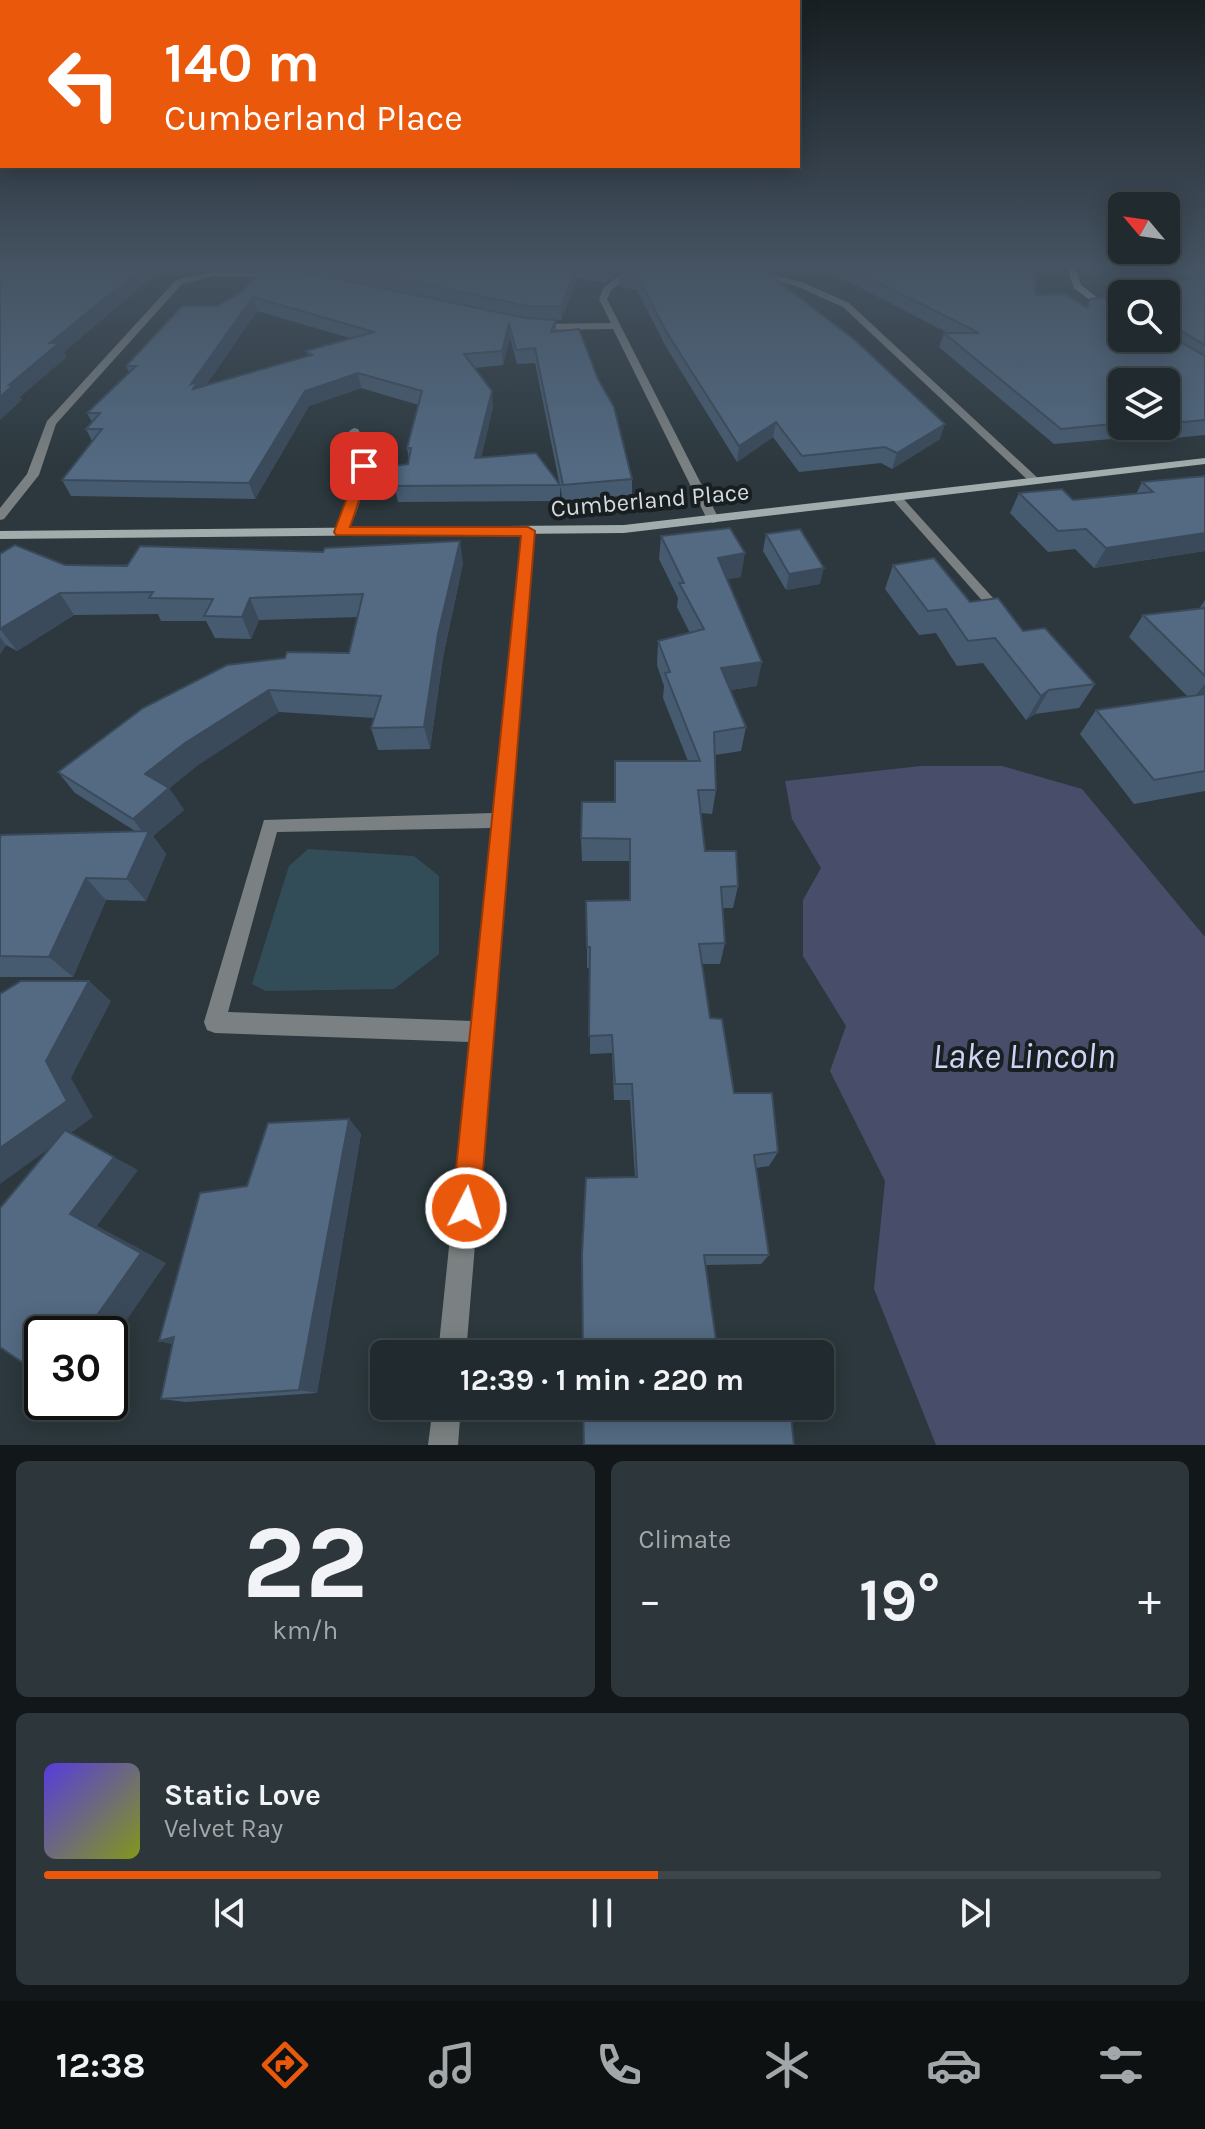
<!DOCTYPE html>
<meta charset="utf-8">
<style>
:root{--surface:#212a2e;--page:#2d363a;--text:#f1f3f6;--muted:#a2a7aa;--line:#3e464a;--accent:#ea580c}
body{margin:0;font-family:Karla,sans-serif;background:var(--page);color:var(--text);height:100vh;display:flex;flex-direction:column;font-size:30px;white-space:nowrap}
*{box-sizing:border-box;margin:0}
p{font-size:26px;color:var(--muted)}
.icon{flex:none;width:44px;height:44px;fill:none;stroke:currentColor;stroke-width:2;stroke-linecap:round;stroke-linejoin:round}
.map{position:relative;height:1445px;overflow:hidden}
.details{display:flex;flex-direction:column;gap:16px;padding:16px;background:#121719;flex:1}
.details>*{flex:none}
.top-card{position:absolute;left:0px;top:0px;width:800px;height:168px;box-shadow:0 4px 20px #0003,0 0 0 2px var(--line);background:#ea580c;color:#fff;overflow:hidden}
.needle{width:52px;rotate:299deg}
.controls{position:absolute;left:1108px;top:192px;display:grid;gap:16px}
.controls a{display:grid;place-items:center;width:72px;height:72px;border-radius:12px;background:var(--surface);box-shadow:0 4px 20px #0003,0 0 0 2px var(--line);font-size:40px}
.speed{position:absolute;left:24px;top:1316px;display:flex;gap:16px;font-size:40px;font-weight:700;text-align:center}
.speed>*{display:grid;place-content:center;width:104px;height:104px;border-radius:50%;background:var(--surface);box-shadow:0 4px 20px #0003,0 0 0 2px var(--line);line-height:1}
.speed .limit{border:4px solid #111;border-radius:12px;background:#fff;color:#111}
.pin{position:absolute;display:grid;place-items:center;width:68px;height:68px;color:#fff;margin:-34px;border-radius:16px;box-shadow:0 4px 12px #0006}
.me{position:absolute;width:88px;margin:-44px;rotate:5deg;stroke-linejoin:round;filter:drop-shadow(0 0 6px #0008)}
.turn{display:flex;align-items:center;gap:28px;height:168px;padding:0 32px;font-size:36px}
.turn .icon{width:104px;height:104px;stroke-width:2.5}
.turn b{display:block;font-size:56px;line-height:68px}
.big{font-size:60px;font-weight:700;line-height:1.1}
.details .tile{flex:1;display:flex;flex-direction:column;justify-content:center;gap:12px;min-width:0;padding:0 28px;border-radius:12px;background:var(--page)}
.details .dial{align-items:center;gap:0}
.dial b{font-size:104px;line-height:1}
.song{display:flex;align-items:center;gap:24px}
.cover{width:96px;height:96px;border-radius:12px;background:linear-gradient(135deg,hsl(250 70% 55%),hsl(70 70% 35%))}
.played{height:8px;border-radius:4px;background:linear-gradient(90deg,var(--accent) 55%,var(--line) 55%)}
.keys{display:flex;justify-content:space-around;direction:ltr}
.heat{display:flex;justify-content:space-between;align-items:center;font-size:44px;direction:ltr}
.details .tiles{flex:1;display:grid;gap:16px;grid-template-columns:1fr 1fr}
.tile:last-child{grid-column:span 2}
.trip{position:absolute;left:370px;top:1340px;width:464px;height:80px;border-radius:12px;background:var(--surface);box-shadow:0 4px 20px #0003,0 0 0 2px var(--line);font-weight:700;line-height:80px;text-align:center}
.dock{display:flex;height:128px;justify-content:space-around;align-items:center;background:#0d1112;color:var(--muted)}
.dock .icon{width:56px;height:56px}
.dock .selected{color:var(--accent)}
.dock b{font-size:36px;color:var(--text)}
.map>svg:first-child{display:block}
.green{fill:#324d58}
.water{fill:#484e6a}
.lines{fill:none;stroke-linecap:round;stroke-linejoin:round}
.lane{fill:#7b8182;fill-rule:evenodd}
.street{fill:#7b8182;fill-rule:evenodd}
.secondary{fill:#a1acac;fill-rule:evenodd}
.wall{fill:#475b70;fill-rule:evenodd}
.shaded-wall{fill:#3a4a5b}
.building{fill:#536a82;stroke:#3a4a5b;stroke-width:2;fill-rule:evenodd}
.route{fill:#ea580c;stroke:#983908;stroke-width:2}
.labels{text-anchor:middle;stroke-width:8;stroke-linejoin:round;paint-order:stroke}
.far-street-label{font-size:24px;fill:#d3dbde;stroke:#191f21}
.near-water-label{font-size:36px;font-style:italic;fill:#cdd4f6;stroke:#191f21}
</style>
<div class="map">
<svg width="1205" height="1445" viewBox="0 0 1205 1445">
<rect width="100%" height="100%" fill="#2c383d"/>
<path class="green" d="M 308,849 L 414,856 L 439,876 L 439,954 L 394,989 L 266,991 L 252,984 L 289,866 Z"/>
<path class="water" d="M 921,766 L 1002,766 L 1082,789 L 1205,937 L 1205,1445 L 936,1445 L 874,1289 L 885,1181 L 830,1071 L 846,1026 L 803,956 L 803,900 L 821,868 L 792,819 L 785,781 Z"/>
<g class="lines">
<path class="lane" d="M 896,494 L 900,495 L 1003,609 L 1005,612 L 1003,615 L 995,615 L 892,499 L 892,495 Z"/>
<g class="street">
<path d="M 635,264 L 645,264 L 611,290 L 607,299 L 719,519 L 717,522 L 713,523 L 707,519 L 613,329 L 536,330 L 532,327 L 536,324 L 611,323 L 599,299 L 604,287 Z"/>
<path d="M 712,264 L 727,264 L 802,282 L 849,303 L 1041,481 L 1031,483 L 843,307 L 796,286 Z"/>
<path d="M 214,272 L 282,274 L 286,276 L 282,278 L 214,276 L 182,284 L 56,424 L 39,475 L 4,519 L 0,520 L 0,508 L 27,474 L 47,421 L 176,280 Z"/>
<path d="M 354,428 L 358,429 C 363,438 368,448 368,459 C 369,475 355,529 341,536 L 335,532 C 348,498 366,466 349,431 Z"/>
<path d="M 528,527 L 534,531 L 466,1354 L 438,1354 L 470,1042 L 215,1033 L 207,1030 L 204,1022 L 264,820 L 493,813 L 522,531 ZM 492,828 L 472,1021 L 228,1012 L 277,832 Z"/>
<path d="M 433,1406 L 461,1406 L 458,1445 L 428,1445 Z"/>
</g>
<g class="secondary">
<path d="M 1066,264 L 1074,264 L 1081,285 L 1122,317 L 1122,324 L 1074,288 Z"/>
<path d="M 1205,458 L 1205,464 L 624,533 L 0,539 L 0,531 L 624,525 Z"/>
</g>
</g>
<g class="wall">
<path d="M 281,264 L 629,264 L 604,283 L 577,278 L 561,320 L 556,320 L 556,331 L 632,479 L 632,495 L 563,501 L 535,363 L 517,364 L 510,337 L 503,365 L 474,368 L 493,407 L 481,458 L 560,485 L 560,501 L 398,502 L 394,486 L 408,464 L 409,459 L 407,448 L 419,405 L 361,388 L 309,406 L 255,499 L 71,496 L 62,480 L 92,441 L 86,429 L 92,422 L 87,413 L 129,372 L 126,366 L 217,306 L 282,268 ZM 324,276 L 345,279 L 420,296 ZM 257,311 L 350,338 L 306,351 L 308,356 L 206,385 Z"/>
<path d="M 633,264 L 940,439 L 892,469 L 881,463 L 799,472 L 773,437 L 737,462 L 666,347 L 637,290 L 620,287 L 620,274 Z"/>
<path d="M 814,264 L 1020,264 L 1036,295 L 1087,308 L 1115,304 L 1120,293 L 1196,278 L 1105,264 L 1205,264 L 1205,435 L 1174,438 L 1168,434 L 1054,444 L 939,347 L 944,333 L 948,333 ZM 1122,294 L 1166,294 L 1166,338 L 1122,338 ZM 1122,382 L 1166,382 L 1166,426 L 1122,426 Z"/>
<path d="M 1205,476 L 1205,551 L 1094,568 L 1075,549 L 1048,552 L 1010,513 L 1019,493 L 1073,500 L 1136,494 L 1142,482 Z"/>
<path d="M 766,534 L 820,584 L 786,590 L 763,551 Z"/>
<path d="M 661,536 L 741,577 L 727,579 L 757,686 L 730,690 L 746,727 L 741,751 L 715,755 L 716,790 L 712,814 L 701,813 L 705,851 L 738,886 L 733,908 L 722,908 L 725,943 L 720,964 L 702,964 L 710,1018 L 734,1093 L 778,1152 L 769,1166 L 756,1168 L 769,1255 L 761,1264 L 705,1265 L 635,1177 L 630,1100 L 614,1100 L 612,1053 L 590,1054 L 590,968 L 587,968 L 587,947 L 629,900 L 629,861 L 582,861 L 581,838 L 615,802 L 615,761 L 688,761 L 663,698 L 664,686 L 657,665 L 658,641 L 690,633 L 677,607 L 678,598 L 659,559 Z"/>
<path d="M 0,554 L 65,565 L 463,563 L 443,657 L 430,749 L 378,750 L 371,728 L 374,718 L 279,712 L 198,765 L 169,788 L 184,810 L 153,836 L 166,854 L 146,901 L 106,900 L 73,977 L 0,977 L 0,838 L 135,831 L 75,793 L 58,772 L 349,653 L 358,617 L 259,620 L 251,639 L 215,638 L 206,621 L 161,621 L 158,614 L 74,615 L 17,651 L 6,645 L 0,654 Z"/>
<path d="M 893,565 L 970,602 L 1023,631 L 1095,684 L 1079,708 L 1035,714 L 1026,720 L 983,663 L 957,666 L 936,633 L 919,635 L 885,589 Z"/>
<path d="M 1205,600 L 1205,791 L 1134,804 L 1080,734 L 1096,710 L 1187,696 L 1129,637 L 1143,615 L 1199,609 Z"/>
<path d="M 349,1119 L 361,1134 L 317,1393 L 186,1402 L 161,1399 L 173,1344 L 159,1341 L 247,1186 Z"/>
</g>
<g class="shaded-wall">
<path d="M 147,264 L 168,264 L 64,352 L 67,357 L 20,397 L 22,400 L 0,420 L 0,397 L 9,385 L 50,343 Z"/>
<path d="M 612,264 L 629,264 L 604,283 L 604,270 Z"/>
<path d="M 577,265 L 577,278 L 561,320 L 561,306 Z"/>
<path d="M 253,297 L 257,311 L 201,393 L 199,404 L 191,384 Z"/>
<path d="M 509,323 L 510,337 L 503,365 L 502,351 Z"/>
<path d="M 358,373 L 361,388 L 309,406 L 255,499 L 249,483 L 305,391 Z"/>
<path d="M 492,391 L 493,407 L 477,474 L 475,458 Z"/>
<path d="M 776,422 L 773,437 L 737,462 L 739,446 Z"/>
<path d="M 945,424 L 940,439 L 892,469 L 897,453 Z"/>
<path d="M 1205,533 L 1205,551 L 1094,568 L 1106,548 Z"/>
<path d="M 460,541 L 463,563 L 443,657 L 430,749 L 424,727 L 438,634 Z"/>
<path d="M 745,553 L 741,577 L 715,582 L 718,558 Z"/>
<path d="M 824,568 L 820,584 L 786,590 L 789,574 Z"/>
<path d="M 60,593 L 74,615 L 17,651 L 0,629 Z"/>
<path d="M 250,598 L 259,620 L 251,639 L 242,617 Z"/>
<path d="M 0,637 L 6,645 L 0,654 Z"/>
<path d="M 762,662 L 757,686 L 717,692 L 721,668 Z"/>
<path d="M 1205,684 L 1205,699 L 1191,701 Z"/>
<path d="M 269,690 L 279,712 L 198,765 L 160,796 L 145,774 L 185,743 Z"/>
<path d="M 1049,690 L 1035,714 L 1026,720 L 1041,696 Z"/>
<path d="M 169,788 L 184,810 L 153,836 L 166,854 L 146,901 L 127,879 L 146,837 L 133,819 Z"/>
<path d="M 86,878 L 106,900 L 73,977 L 49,957 Z"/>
<path d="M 89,981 L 111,1001 L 71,1078 L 93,1117 L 0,1184 L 0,1148 Z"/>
<path d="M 349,1119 L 361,1134 L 317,1393 L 299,1390 Z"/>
<path d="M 114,1157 L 138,1170 L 97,1226 L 166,1263 L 110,1344 L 110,1334 L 84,1334 L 70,1214 Z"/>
<path d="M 174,1337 L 184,1347 L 159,1341 Z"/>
</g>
<g class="building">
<path d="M 0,264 L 147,264 L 50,343 L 59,343 L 9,385 L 13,385 L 0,397 Z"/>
<path d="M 332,264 L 612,264 L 604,270 L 577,265 L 561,306 L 527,306 Z"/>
<path d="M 633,264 L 755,265 L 771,276 L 855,340 L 945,424 L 897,453 L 885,447 L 802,456 L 776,422 L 739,446 L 667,333 L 638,277 L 620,274 Z"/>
<path d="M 842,264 L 1020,264 L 1035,274 L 1036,295 L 1065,294 L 1087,308 L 1090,299 L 1104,297 L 1122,308 L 1122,338 L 1166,338 L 1166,334 L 1205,356 L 1205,420 L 1183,422 L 1177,418 L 1166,419 L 1166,382 L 1122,382 L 1122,423 L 1061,429 L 944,333 L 979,333 Z"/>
<path d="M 268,266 L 286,268 L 526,318 L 556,320 L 551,332 L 579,329 L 598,379 L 614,407 L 632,479 L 563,485 L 535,348 L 516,350 L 509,323 L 502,351 L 464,354 L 492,391 L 475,458 L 536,453 L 560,485 L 394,486 L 393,466 L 408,464 L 411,448 L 407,448 L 422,391 L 358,373 L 305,391 L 249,483 L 62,480 L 102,429 L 86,429 L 100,413 L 87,413 L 136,366 L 126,366 L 182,306 L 217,306 L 241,292 ZM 253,297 L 374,332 L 306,351 L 312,355 L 193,389 L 197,382 L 191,384 Z"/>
<path d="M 1205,276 L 1205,345 L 1166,322 L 1166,294 L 1122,294 L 1122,295 L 1120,293 Z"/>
<path d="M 1205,476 L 1205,533 L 1106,548 L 1086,529 L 1058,531 L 1019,493 L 1062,489 L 1073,500 L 1153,492 L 1142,482 Z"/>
<path d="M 730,528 L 745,553 L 718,558 L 762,662 L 721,668 L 746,727 L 714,732 L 716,790 L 698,790 L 705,851 L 736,851 L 738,886 L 721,887 L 725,943 L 699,944 L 710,1018 L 722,1019 L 734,1093 L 772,1093 L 778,1152 L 754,1155 L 769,1255 L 704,1255 L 718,1354 L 583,1354 L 582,1255 L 586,1178 L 637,1177 L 632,1084 L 615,1084 L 612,1035 L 589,1036 L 590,947 L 587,947 L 586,901 L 630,900 L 630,839 L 581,838 L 582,802 L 615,802 L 615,761 L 700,761 L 665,673 L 670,672 L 658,641 L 704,629 L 679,583 L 684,583 L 661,536 Z"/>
<path d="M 800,529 L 824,568 L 789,574 L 766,534 Z"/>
<path d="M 460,541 L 438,634 L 424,727 L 371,728 L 381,696 L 269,690 L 185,743 L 145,774 L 169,788 L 133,819 L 58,772 L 143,708 L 227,665 L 285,658 L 287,652 L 349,653 L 363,594 L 250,598 L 242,617 L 204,616 L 213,599 L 149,598 L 153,592 L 60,593 L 0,629 L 0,554 L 15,545 L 65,565 L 127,566 L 140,546 L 323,552 L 325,548 Z"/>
<path d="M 934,558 L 970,602 L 998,598 L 1023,631 L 1045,628 L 1095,684 L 1049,690 L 1041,696 L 995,638 L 968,641 L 946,609 L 928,611 L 893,565 Z"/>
<path d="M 1205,608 L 1205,676 L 1143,615 Z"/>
<path d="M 1205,694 L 1205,771 L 1154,780 L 1096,710 Z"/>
<path d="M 149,831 L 127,879 L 86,878 L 49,957 L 0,956 L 0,838 L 1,835 Z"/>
<path d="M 21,981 L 89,981 L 46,1061 L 67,1101 L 0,1148 L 0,994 Z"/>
<path d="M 349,1119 L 299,1390 L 161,1399 L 174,1337 L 159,1341 L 200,1193 L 247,1186 L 268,1123 Z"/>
<path d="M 65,1130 L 114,1157 L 70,1214 L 141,1253 L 84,1334 L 42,1334 L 42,1376 L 0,1347 L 0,1208 Z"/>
<path d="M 583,1406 L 790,1406 L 794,1445 L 584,1445 Z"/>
</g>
<linearGradient id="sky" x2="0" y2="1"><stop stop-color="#181f22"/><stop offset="0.57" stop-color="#455362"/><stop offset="1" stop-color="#455362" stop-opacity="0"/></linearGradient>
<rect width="1205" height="467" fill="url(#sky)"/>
<path class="route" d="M 360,463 L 371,466 L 350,527 L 528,527 L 535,531 L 480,1208 L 476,1218 L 466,1222 L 456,1218 L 452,1208 L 521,536 L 336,535 L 334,532 Z"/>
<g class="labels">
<g class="far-street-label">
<text transform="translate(650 500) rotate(-5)" y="8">Cumberland Place</text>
</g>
<g class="near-water-label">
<text x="1024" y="1068">Lake Lincoln</text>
</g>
</g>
</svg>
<div class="controls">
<a><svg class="needle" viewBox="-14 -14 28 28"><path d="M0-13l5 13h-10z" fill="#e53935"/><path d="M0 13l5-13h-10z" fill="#a2a7aa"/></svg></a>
<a><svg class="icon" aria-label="search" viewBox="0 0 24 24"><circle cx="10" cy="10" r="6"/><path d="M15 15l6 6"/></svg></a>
<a><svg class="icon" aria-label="layers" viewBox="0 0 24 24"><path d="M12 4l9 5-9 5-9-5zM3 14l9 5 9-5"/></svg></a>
</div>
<div class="speed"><div class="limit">30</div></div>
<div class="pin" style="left:364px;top:466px;background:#d93025"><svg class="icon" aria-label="arrive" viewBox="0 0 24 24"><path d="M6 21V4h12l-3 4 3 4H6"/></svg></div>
<svg class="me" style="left:466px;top:1208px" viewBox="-20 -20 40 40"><circle r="17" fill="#ea580c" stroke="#fff" stroke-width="3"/><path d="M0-11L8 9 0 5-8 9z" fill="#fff"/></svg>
<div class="trip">12:39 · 1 min · 220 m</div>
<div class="top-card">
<div class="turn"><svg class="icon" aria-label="left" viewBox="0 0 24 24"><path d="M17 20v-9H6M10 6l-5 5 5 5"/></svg><div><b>140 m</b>Cumberland Place</div></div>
</div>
</div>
<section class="details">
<div class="tiles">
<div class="tile dial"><b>22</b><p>km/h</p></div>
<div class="tile"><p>Climate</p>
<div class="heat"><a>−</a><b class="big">19°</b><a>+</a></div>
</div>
<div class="tile">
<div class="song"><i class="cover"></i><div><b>Static Love</b><p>Velvet Ray</p></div></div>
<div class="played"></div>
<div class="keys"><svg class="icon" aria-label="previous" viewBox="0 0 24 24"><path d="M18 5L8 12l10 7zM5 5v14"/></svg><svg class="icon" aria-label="pause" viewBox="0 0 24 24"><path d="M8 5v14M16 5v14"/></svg><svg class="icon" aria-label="next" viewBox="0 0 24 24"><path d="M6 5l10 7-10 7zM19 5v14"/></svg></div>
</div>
</div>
</section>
<nav class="dock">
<b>12:38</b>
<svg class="icon selected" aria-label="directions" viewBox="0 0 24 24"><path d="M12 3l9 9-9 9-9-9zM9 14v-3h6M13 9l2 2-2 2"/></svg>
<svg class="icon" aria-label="music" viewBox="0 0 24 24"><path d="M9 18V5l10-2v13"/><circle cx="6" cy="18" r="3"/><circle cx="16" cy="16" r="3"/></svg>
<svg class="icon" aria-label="phone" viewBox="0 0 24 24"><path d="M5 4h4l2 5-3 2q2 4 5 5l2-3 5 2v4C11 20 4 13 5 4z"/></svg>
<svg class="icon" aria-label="climate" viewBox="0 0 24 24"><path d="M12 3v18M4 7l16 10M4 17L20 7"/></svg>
<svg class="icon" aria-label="car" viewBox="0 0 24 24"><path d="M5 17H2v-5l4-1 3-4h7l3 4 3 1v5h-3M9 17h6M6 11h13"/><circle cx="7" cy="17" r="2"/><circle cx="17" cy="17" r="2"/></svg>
<svg class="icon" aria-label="filters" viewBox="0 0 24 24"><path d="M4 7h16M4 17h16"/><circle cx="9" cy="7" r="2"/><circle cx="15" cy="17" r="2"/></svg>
</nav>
